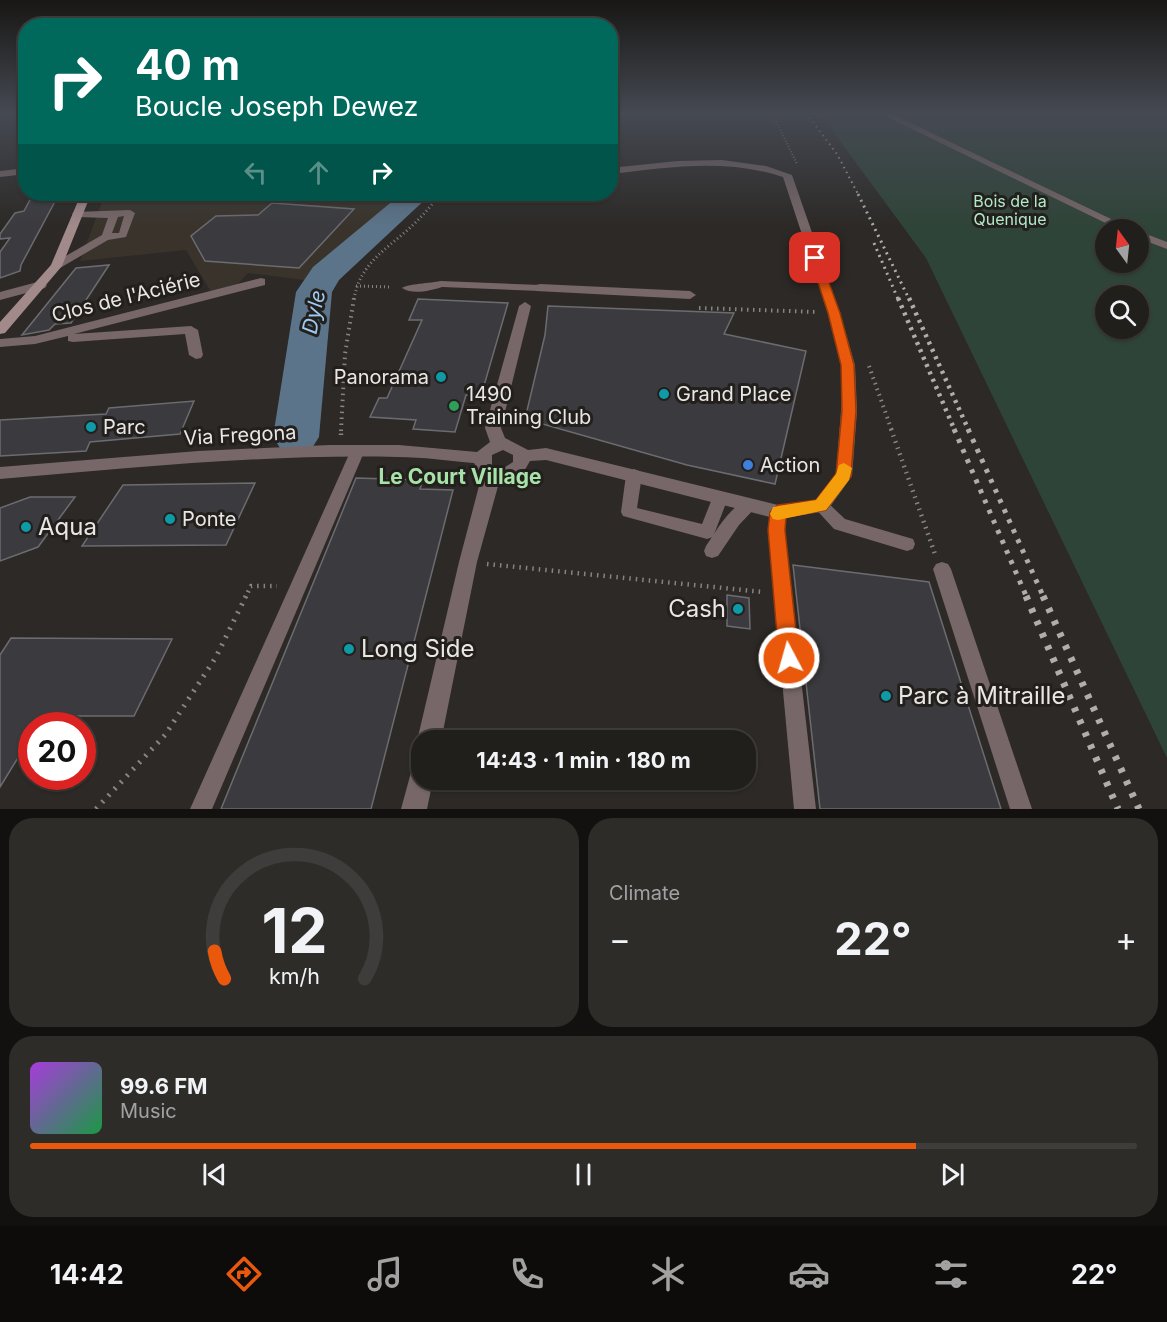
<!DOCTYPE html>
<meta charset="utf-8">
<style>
:root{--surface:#211f1c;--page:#2d2c29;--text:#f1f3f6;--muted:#a2a2a3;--line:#3e3d3b;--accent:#ea580c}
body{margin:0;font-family:Inter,sans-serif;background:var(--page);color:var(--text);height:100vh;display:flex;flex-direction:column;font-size:22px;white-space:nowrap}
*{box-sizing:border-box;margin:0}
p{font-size:20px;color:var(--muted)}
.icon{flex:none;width:33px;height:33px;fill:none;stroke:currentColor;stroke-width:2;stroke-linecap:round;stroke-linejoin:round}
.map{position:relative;height:809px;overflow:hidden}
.details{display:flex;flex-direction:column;gap:9px;padding:9px;background:#12110f;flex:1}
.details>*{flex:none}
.hud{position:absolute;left:18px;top:18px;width:600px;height:183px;border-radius:24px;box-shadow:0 2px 4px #0004,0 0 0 2px var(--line);background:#00695c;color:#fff;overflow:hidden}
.needle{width:39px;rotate:345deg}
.controls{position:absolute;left:1095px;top:219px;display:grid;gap:12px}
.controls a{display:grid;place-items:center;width:54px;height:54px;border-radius:50%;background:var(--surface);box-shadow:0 2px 4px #0004,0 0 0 2px var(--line);font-size:30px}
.speed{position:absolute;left:18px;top:712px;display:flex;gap:12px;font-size:30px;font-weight:700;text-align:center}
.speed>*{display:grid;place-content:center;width:78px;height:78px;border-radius:50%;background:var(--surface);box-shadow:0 2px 4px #0004,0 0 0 2px var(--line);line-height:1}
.speed .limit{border:9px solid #d22;background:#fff;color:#111}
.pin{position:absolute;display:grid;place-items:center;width:51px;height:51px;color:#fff;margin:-26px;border-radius:12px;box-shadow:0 3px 9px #0006}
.me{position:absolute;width:66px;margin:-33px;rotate:354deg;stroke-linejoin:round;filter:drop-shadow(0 0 4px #0008)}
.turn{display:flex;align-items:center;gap:21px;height:126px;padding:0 18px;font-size:27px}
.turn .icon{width:78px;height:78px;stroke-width:2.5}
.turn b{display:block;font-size:42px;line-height:51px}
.lanes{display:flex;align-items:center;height:57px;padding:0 18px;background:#0003;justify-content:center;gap:30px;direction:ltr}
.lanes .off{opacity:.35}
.big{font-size:45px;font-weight:700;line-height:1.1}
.details .card{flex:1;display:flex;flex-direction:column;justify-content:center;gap:9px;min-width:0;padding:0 21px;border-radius:24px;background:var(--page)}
.details .dial{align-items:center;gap:0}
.dial svg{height:156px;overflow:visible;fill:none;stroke:var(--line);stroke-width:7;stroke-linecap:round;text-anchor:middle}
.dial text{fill:var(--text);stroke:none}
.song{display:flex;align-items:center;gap:18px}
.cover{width:72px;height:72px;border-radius:9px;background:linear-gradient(135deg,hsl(280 70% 55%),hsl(140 70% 35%))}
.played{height:6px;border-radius:3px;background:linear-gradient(90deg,var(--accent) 80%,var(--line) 80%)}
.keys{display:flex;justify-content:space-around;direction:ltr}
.heat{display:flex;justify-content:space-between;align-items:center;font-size:33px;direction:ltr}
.details .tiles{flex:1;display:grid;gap:9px;grid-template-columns:1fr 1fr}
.card:last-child{grid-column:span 2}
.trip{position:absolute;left:411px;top:730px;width:345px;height:60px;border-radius:24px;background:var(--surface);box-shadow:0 2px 4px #0004,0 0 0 2px var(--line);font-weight:700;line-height:60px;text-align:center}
.tab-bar{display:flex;height:96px;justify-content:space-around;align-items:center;background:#0d0c0b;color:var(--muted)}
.tab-bar .icon{width:42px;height:42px}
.tab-bar .active{color:var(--accent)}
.tab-bar b{font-size:27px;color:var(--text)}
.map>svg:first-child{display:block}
.built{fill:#39332b}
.green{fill:#2f4438;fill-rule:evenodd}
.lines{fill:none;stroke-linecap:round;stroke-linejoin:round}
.river{fill:#5c7489;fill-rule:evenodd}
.building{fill:#3b3b3f;stroke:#6c6c70;stroke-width:1.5}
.path-far4{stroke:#878482;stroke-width:2;stroke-dasharray:1 2;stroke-linecap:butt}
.path-far3{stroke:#878482;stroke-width:3;stroke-dasharray:1 3;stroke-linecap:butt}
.path-far2{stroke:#878482;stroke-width:4;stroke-dasharray:1.5 4.5;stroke-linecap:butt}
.path-far1{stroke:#878482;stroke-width:4.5;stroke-dasharray:1.5 5;stroke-linecap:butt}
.path{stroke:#878482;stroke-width:5;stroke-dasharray:2 7;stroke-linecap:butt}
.service{fill:#776768;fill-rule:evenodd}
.minor{fill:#776768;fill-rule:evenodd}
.tertiary{fill:#776768;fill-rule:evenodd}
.secondary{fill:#a28a8b;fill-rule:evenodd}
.rail-far4{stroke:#b0adab;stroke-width:2;stroke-dasharray:1.5 4;stroke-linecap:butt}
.rail-far3{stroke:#b0adab;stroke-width:3;stroke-dasharray:2 4.5;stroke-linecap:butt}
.rail-far2{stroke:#b0adab;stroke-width:4.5;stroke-dasharray:3 5;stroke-linecap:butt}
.rail-far1{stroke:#b0adab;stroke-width:5;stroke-dasharray:4 7;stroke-linecap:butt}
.rail{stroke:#b0adab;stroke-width:7;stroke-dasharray:4.5 9;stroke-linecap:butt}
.route{fill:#ea580c;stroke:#983908;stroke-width:1.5}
.slow{fill:#f59e0b}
.culture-dot{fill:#0f9aa8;stroke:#221f1c;stroke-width:2}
.leisure-dot{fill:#2e9e5b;stroke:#221f1c;stroke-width:2}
.shop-dot{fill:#3f7fe0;stroke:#221f1c;stroke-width:2}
.labels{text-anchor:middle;stroke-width:6;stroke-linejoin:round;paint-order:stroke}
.far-park-label{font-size:16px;fill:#b0eac9;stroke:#221f1c}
.street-label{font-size:20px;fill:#e9e7e5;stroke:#221f1c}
.poi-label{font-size:20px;fill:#e9e7e5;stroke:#221f1c;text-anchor:start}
.water-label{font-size:21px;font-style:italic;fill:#9dcbf2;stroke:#221f1c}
.neighbourhood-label{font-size:21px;font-weight:bold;fill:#a7e2a8;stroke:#221f1c}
.near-poi-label{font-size:24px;fill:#e9e7e5;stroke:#221f1c;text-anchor:start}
</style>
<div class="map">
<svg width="1167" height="809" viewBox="0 0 1167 809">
<rect width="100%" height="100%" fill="#2c2926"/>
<path class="built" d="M 105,194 L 405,194 L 305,280 L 248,273 L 236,286 L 211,292 L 186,250 L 80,261 Z"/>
<path class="green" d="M 1167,113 L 1167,758 L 926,258 L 820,114 ZM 1106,230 L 1138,230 L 1138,262 L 1106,262 ZM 1106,296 L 1138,296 L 1138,328 L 1106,328 Z"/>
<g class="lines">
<path class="river" d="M 401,194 L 431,194 L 339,280 L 332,292 L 319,437 L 312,448 L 296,453 L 280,448 L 273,437 L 296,292 L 313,267 Z"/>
</g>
<g class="building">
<path d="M 59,194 L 21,265 L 20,271 L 0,278 L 0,252 L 10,238 L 0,239 L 0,234 L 15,213 L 24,211 L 31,198 Z"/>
<path d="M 272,203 L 354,209 L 299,268 L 205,261 L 191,236 L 216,216 L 258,215 Z"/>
<path d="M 109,265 L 71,323 L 55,324 L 49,330 L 22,335 L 76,268 Z"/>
<path d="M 418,299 L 508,303 L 481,396 L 466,395 L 455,432 L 413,429 L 416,420 L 370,417 L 379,398 L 387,398 L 422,320 L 409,320 Z"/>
<path d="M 548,306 L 734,313 L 724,334 L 806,351 L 775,484 L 687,465 L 525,419 L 545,335 Z"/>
<path d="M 194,401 L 180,434 L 90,442 L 86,451 L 0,456 L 0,420 L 106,414 L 109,408 Z"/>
<path d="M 356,478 L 423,480 L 420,489 L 453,490 L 371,809 L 221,809 Z"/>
<path d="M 255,483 L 226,545 L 82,546 L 123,485 Z"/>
<path d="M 30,497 L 75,497 L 38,547 L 0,561 L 0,508 Z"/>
<path d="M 793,565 L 929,582 L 1001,809 L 820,809 Z"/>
<path d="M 727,595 L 749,598 L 750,629 L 727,626 Z"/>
<path d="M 11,638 L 172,639 L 134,716 L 43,716 L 37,726 L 32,726 L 32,735 L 0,787 L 0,655 Z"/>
</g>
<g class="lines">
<path class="path-far4" d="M 764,113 L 777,123 L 797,164"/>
<g class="path-far3">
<path d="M 356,286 L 392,287"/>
<path d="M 354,299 C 360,261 391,247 416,222 C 425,213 433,203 441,194"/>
</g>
<g class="path-far2">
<path d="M 699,308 L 817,312"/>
<path d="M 869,366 L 892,431"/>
<path d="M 341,431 L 345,354 L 354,298"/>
</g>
<g class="path-far1">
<path d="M 891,429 L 935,554"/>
<path d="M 341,435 L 341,429"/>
<path d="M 487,564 L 763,592"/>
<path d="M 245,598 L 251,586 L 277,586"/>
</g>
<path class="path" d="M 96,809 L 165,735 L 216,657 L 246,596"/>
<g class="service">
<path d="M 130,210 L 135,213 L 126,237 L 108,240 L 60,268 L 52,268 L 52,264 L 102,235 L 108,218 L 77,217 L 72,214 L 74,212 ZM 124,216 L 119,233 L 112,233 L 118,217 Z"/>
<path d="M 441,281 L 540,285 L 545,288 L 540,291 L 442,287 C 430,291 412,295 402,288 C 407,284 431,283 441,281 Z"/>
<path d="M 358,445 L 363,446 L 365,450 L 212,809 L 190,809 L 351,450 L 353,446 Z"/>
<path d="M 634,469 L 639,471 L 642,475 L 637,508 L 702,524 L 714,494 L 720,492 L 726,494 L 728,498 L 713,537 L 707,539 L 623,516 L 621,512 L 626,475 L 629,471 Z"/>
<path d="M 750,499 L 756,501 L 758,505 L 739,525 L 718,556 L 712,558 L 706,556 L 704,551 L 706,546 C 717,530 730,505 750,499 Z"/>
<path d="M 821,500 L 827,502 L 845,519 L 913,539 L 915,544 L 913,549 L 907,551 L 834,529 L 813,506 L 815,502 Z"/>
<path d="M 778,506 L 784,508 L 786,512 L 784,530 L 816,809 L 794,809 L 768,530 L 772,508 Z"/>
<path d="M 942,562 L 948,564 L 951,569 L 1032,809 L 1010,809 L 933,569 L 936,564 Z"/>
</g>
<g class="minor">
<path d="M 722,160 L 766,166 L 792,175 L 840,313 L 855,365 L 857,411 L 852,476 L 827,511 L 778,519 L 546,460 L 530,461 L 523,473 L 500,479 L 477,562 L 441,741 L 422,741 L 422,750 L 417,741 L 459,562 L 479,486 L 485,475 L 480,473 L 474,463 C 449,461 423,457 397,457 C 265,454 132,468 0,479 L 0,467 L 198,451 L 329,445 L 399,445 L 477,452 L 490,442 L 485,428 L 519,306 L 525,302 L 531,306 L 501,428 L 505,438 L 528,450 L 546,448 L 778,505 L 816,500 L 836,475 L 841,411 L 841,365 L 828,313 L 783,177 C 726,158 668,167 610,174 L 610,168 L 677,161 ZM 503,450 L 513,455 L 513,462 L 505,467 L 492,465 L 492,455 Z"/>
<path d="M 26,168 L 26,174 L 0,177 L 0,171 Z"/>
<path d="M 261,278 L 265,279 L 265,285 L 74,334 L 191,326 L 198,330 L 203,355 L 201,358 L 196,359 L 189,355 L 185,334 L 73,342 L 68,341 L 68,336 L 35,344 L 0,347 L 0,339 L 35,336 Z"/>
<path d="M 41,281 L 47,285 L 45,288 L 0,300 L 0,292 Z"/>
<path d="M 540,284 L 690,291 L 696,295 L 690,299 L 536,291 L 536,285 Z"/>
<path d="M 422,762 L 422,780 L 433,780 L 427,809 L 401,809 L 413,765 Z"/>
</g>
<g class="tertiary">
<path d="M 879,113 L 890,113 L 1134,230 L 1120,230 Z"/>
<path d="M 1138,231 L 1167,242 L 1167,249 L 1138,238 Z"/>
</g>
<path class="secondary" d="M 81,194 L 91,194 L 62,266 L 5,333 L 0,334 L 0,322 L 51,265 Z"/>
<path class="rail-far4" d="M 806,113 L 837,154 L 859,196"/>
<g class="rail-far3">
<path d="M 858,194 L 909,299"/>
<path d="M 874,243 L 898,299"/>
</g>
<g class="rail-far2">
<path d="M 898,298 L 955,431"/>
<path d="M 909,298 L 969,431"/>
</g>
<g class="rail-far1">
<path d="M 954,429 L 1027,598"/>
<path d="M 968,429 L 1044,598"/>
</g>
<g class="rail">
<path d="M 1026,596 L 1118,809"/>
<path d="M 1043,596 L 1139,809"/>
</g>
</g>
<linearGradient id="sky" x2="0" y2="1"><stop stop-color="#181715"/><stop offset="0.5" stop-color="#454952"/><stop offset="1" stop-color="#454952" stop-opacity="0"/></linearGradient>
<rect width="1167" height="227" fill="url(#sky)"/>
<path class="route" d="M 815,255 L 820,258 L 840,313 L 854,365 L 856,411 L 851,476 L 826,510 L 786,517 L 785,530 L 799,658 L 796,665 L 789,667 L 782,665 L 779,658 L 768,530 L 770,512 L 778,505 L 816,500 L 836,474 L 842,411 L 841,365 L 828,313 L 810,258 Z"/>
<path class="slow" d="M 844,463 L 852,468 L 849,480 L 826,510 L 778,520 L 773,519 L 770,514 L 773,507 L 816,500 L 836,474 L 839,465 Z"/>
<g class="culture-dot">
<circle cx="441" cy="377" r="6"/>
<circle cx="664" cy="394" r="6"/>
<circle cx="91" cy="427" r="6"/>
<circle cx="170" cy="519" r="6"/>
<circle cx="26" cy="527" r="6"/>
<circle cx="738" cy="609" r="6"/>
<circle cx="349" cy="649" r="6"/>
<circle cx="886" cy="696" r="6"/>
</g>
<circle class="leisure-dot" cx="454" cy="406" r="6"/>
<circle class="shop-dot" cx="748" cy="465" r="6"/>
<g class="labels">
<g class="far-park-label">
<text x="1010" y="207">Bois de la<tspan x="1010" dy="18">Quenique</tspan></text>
</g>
<g class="street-label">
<text transform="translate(126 297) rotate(-14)" y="7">Clos de l'Aciérie</text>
<text transform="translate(240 435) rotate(-3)" y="7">Via Fregona</text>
</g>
<g class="poi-label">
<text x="429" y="384" text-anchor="end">Panorama</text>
<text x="466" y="401">1490<tspan x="466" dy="23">Training Club</tspan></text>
<text x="676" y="401">Grand Place</text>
<text x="103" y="434">Parc</text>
<text x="760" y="472">Action</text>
<text x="182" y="526">Ponte</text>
</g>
<g class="water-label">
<text transform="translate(314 312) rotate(-78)" y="7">Dyle</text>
</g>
<g class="neighbourhood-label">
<text x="460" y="484">Le Court Village</text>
</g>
<g class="near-poi-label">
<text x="38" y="535">Aqua</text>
<text x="726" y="617" text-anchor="end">Cash</text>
<text x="361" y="657">Long Side</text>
<text x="898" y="704">Parc à Mitraille</text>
</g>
</g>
</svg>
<div class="controls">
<a><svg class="needle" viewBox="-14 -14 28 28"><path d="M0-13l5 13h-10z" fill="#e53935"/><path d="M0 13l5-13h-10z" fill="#a2a2a3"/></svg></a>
<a><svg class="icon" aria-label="search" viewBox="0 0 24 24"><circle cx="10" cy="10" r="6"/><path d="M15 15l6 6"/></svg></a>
</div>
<div class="speed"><div class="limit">20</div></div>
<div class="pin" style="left:815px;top:258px;background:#d93025"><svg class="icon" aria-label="arrive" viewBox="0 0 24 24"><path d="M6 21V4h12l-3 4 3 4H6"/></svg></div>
<svg class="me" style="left:789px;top:658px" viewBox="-20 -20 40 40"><circle r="17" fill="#ea580c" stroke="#fff" stroke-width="3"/><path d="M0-11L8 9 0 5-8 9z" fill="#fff"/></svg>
<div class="trip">14:43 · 1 min · 180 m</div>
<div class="hud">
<div class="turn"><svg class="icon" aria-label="right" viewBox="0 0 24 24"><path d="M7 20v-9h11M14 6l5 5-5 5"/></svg><div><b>40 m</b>Boucle Joseph Dewez</div></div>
<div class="lanes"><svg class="icon off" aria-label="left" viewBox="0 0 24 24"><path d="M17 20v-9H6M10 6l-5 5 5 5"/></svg><svg class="icon off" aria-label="ahead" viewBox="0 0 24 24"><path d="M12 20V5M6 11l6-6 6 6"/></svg><svg class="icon" aria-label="right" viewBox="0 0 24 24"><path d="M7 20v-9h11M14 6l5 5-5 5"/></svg></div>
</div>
</div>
<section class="details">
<div class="tiles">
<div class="card dial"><svg viewBox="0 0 100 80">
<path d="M14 69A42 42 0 1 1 86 69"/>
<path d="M14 69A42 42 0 0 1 9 55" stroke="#ea580c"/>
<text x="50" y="56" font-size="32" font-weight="700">12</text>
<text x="50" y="72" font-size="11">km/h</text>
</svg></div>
<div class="card"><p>Climate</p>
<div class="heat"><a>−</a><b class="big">22°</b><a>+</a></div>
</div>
<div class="card">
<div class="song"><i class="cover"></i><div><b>99.6 FM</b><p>Music</p></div></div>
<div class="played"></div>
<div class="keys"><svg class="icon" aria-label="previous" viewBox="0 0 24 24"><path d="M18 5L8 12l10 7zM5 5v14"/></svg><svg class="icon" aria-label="pause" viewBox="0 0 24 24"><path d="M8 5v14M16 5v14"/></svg><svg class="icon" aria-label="next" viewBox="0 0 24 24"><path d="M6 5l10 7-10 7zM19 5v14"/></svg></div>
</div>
</div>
</section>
<nav class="tab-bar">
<b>14:42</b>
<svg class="icon active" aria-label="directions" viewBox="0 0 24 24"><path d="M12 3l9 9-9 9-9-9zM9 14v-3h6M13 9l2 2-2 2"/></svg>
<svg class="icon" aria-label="music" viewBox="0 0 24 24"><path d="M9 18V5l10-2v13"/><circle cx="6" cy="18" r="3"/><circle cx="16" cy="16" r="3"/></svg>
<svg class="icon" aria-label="phone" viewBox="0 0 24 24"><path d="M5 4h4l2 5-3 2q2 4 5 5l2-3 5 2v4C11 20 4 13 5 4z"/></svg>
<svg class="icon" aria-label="climate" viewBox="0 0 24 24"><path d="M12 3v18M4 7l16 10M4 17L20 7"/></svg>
<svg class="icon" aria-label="car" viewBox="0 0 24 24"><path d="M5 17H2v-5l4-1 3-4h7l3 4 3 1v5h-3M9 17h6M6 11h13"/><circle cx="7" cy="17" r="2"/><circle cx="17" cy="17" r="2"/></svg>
<svg class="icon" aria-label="filters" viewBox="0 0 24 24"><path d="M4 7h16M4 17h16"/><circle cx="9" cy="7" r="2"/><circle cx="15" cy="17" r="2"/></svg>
<b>22°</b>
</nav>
